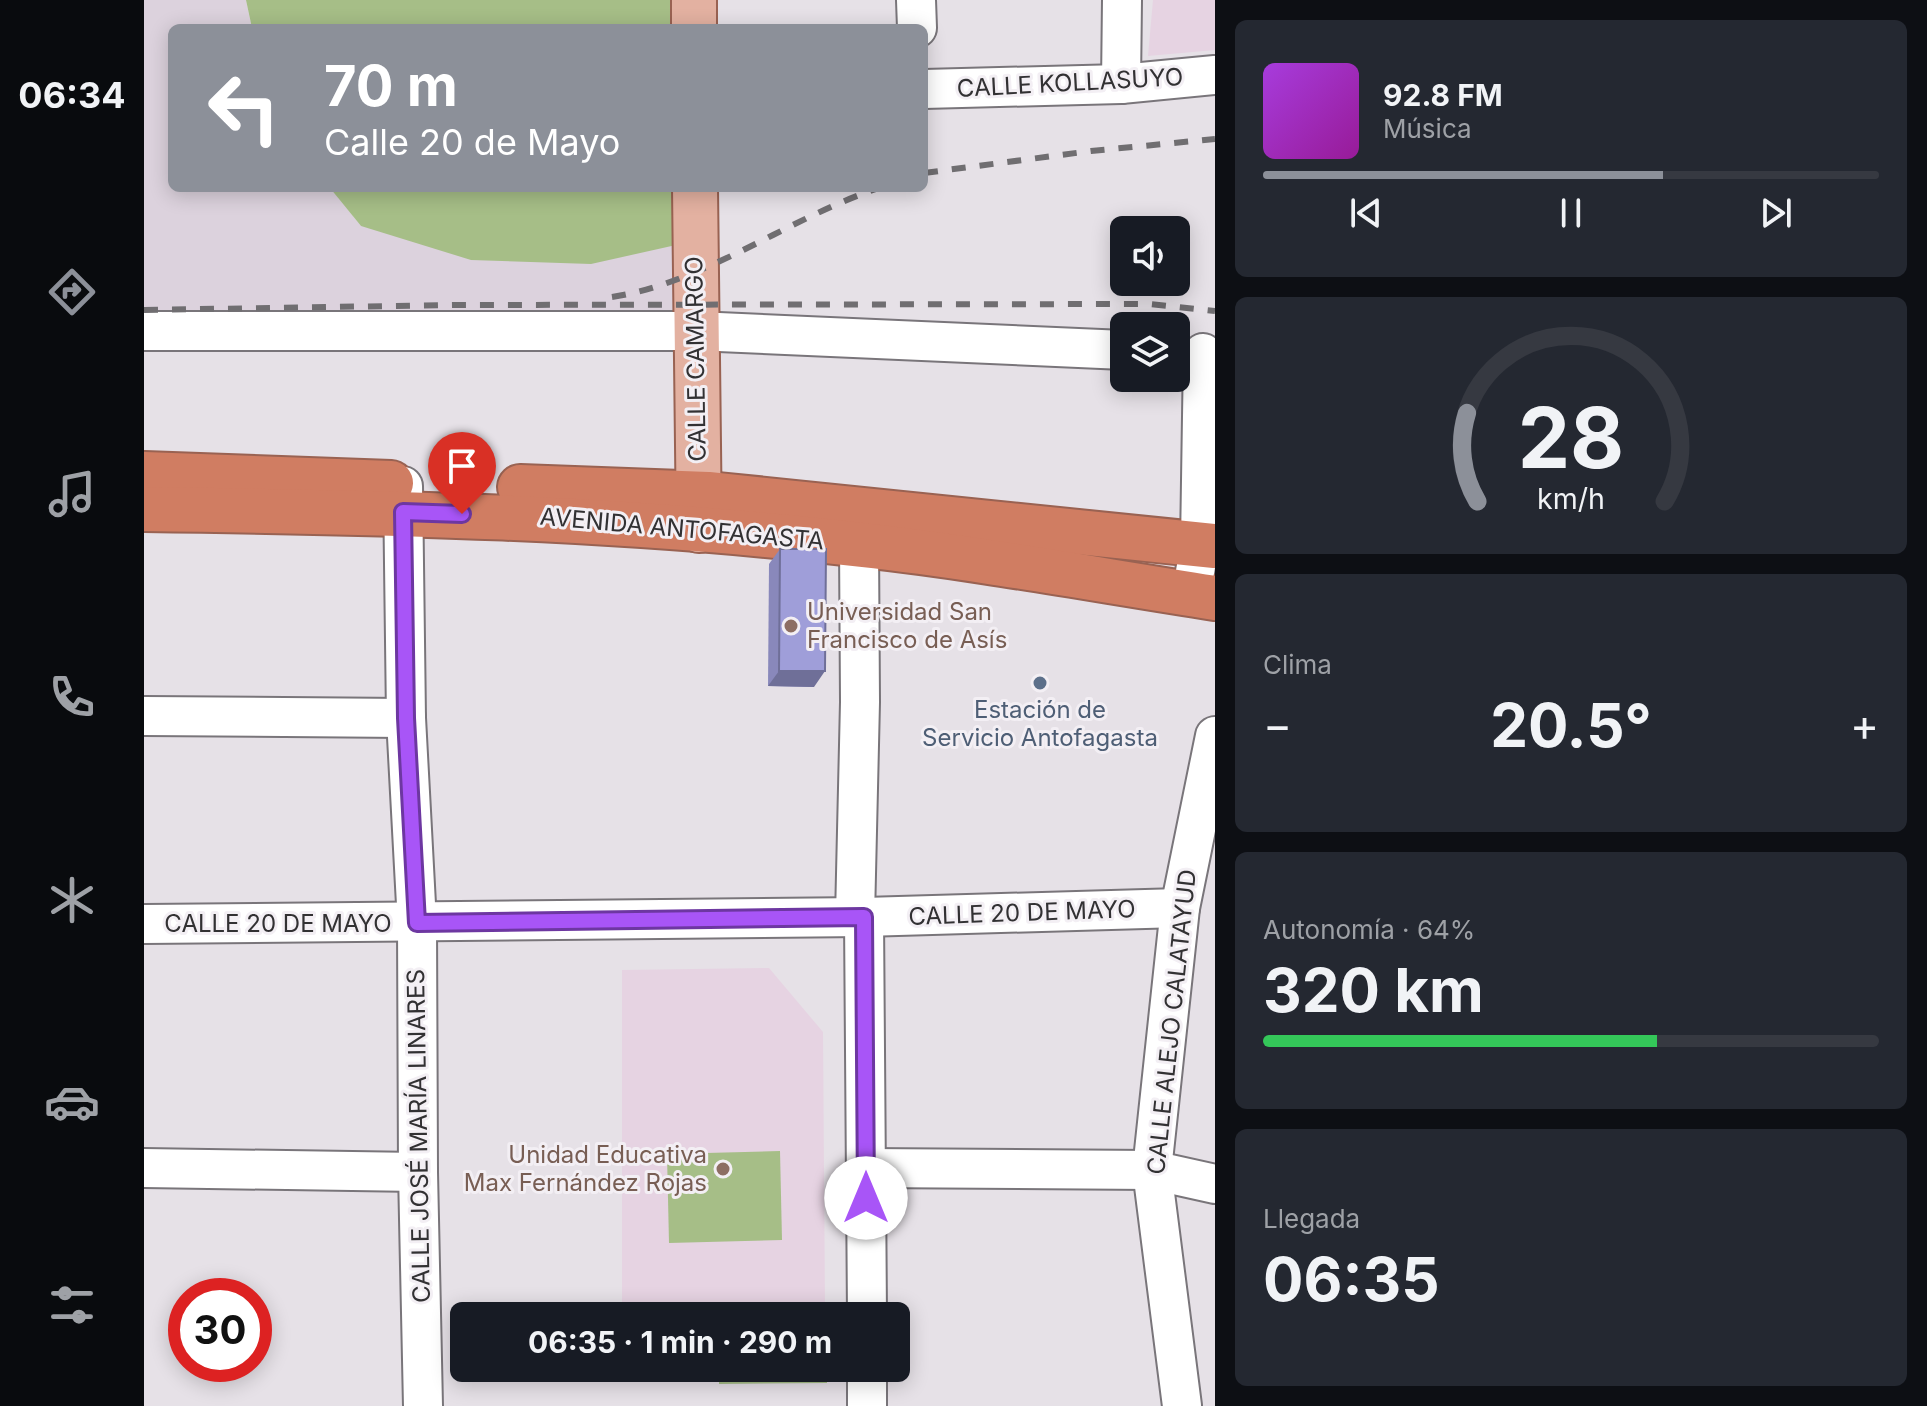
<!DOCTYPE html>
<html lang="es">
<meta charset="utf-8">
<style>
:root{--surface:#171b24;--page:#242831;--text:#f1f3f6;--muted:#9ea1a6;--line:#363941;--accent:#8c9099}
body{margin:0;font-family:Inter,sans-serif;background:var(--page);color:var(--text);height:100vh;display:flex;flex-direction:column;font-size:30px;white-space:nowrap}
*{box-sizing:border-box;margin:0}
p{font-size:26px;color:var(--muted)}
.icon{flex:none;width:44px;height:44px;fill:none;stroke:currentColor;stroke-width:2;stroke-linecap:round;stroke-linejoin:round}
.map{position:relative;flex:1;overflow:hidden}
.details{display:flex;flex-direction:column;gap:20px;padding:20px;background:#0d0f14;width:712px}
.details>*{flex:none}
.banner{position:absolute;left:24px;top:24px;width:760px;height:168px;border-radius:12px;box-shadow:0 4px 20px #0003;background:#8c9099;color:#fff;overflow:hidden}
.controls{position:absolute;left:966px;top:216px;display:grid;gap:16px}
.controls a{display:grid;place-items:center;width:80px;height:80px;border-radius:12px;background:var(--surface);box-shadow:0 4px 20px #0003;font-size:40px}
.speed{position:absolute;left:24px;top:1278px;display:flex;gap:16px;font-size:40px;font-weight:700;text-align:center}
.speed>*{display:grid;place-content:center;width:104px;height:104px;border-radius:50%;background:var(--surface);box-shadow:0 4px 20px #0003;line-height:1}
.speed .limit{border:12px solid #d22;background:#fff;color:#111}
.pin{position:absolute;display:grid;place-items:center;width:68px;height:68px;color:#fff;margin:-82px -34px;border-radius:50% 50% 50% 0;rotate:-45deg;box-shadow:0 0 8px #0007}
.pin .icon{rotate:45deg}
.me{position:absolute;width:88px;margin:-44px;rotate:0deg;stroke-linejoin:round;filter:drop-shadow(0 0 6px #0008)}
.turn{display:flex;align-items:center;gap:28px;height:168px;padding:0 24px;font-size:36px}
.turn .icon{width:104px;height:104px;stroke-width:2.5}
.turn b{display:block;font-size:56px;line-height:68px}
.big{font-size:60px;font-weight:700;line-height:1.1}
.details .widget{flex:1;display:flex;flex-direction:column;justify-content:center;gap:12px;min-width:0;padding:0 28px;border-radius:12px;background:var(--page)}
.details .dial{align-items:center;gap:0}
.dial svg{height:208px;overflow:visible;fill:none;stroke:var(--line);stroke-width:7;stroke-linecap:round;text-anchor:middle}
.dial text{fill:var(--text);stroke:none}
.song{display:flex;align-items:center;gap:24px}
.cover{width:96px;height:96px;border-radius:12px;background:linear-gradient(135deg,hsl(280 70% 55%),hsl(300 70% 35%))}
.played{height:8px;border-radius:4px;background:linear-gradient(90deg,var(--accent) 65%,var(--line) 65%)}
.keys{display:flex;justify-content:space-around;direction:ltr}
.heat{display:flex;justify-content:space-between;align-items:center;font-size:44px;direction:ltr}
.charge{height:12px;border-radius:6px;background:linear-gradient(90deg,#34c759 64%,var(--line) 0)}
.trip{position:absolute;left:306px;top:1302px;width:460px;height:80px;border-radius:12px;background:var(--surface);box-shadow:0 4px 20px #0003;font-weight:700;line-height:80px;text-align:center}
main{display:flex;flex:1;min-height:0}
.tabs{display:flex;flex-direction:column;width:144px;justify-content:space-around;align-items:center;background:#090b0e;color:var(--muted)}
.tabs .icon{width:56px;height:56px}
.tabs .selected{color:var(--accent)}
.tabs b{font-size:36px;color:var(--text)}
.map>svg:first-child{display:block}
.built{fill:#dcd2dd}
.education{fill:#e6d3e2}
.green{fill:#a6be87}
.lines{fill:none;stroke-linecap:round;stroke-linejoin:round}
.minor-casing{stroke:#79757a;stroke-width:42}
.major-casing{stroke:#996252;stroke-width:48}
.highway-casing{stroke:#996252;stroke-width:48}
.minor{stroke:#fff;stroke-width:38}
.major{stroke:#e3b1a1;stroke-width:44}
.highway{stroke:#d07d62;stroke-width:44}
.rail{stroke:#706e71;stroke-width:6;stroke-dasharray:14 14;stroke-linecap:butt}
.wall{fill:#8988bb}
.shaded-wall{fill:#6f6f98}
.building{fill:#9f9ed9;stroke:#6f6f98;stroke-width:2}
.route-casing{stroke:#6d37a1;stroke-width:20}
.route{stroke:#a855f7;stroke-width:14}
.education-dot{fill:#8d6e63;stroke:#f3eff4;stroke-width:3}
.service-dot{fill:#5c6f8a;stroke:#f3eff4;stroke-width:3}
.labels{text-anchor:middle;stroke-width:6;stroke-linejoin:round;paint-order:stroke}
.street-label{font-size:24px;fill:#323133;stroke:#f3eff4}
.education-label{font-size:24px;fill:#785e54;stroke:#f3eff4;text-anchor:start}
.service-label{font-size:24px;fill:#4e5e75;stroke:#f3eff4}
</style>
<main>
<nav class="tabs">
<b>06:34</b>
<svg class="icon selected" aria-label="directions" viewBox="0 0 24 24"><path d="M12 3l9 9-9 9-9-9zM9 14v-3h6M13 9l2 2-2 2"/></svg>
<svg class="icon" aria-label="music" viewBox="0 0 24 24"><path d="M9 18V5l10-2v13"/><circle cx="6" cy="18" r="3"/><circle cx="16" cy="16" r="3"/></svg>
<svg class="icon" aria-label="phone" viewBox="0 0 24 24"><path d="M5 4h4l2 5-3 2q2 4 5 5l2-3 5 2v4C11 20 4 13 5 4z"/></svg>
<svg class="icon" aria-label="climate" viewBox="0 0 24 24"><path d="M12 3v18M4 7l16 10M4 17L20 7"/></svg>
<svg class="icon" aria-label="car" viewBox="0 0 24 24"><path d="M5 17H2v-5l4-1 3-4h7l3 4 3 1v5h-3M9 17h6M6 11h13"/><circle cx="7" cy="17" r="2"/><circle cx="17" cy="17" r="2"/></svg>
<svg class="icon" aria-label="filters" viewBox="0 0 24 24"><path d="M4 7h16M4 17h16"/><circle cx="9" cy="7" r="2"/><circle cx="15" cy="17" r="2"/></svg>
</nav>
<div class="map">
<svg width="1071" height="1406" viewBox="0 0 1071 1406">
<rect width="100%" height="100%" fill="#e6e1e7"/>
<path class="built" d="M 0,0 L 102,0 L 108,28 L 28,28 L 28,188 L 186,188 L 217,226 L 541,243 L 537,338 L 0,345 Z"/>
<g class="education">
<path d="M 1009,0 L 1071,0 L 1071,50 L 1004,56 Z"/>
<path d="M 625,968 L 679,1032 L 681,1306 L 478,1310 L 478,970 Z"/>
</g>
<g class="green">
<path d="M 102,0 L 538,0 L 538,28 L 108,28 Z"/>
<path d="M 186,188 L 540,188 L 541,243 L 447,264 L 327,260 L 217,226 Z"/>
<path d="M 636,1151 L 638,1240 L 525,1243 L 523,1154 Z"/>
<path d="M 575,1368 L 683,1368 L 683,1383 L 575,1384 Z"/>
</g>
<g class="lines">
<g class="minor-casing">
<g id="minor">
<path d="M 772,0 L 773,28"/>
<path d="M 977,84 L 978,0"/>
<path d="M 780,89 L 977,84 L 1071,75"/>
<path d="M 0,331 L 552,331 L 980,350"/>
<path d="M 259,486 L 262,718 L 273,923 L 274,1172 L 279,1406"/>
<path d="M 1047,594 L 1056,544 L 1059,353"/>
<path d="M 0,716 L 262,718"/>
<path d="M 711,917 L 716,702 L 715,544 L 719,516"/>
<path d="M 720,917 L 723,1316"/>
<path d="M 0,924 L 720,917 L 1036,908"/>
<path d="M 0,1168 L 274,1172"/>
<path d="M 722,1168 L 1008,1170 L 1071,1184"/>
<path d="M 723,1368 L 723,1406"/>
<path d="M 1038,1406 L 1008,1170 L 1036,908 L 1071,736"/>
</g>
</g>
<g class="major-casing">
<g id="major">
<path d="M 550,0 L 550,28"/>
<path d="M 551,188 L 555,530"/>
</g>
</g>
<g class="highway-casing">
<g id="highway">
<path d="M 0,474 L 247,483"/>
<path d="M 376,487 L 564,494 L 1071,546"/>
<path d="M 0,509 C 240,512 479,517 718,545 C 836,558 954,580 1071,598"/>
</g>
</g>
<use href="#minor" class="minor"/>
<use href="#major" class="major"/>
<use href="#highway" class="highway"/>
<g class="rail">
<path d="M 780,173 L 947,151 L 1071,139"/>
<path d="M 468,297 C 563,282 644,218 735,188"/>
<path d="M 0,310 L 310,305 L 1005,304 L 1071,311"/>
</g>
</g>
<path class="wall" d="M 636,549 L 670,687 L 624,686 L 625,564 Z"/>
<path class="shaded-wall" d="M 635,671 L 681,671 L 670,687 L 624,686 Z"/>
<path class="building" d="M 636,549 L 682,549 L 681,671 L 635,671 Z"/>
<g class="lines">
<g class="route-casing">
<path id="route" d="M 318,514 L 259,512 L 262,718 L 273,923 L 720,917 L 722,1198"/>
</g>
<use href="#route" class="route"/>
</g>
<g class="education-dot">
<circle cx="647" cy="626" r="8"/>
<circle cx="579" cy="1169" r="8"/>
</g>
<circle class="service-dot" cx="896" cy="683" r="8"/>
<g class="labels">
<g class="street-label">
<text transform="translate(926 83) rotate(-3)" y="8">CALLE KOLLASUYO</text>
<text transform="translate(552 359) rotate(-91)" y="8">CALLE CAMARGO</text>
<text transform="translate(538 529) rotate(5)" y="8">AVENIDA ANTOFAGASTA</text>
<text transform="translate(878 913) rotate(-2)" y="8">CALLE 20 DE MAYO</text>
<text x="134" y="932">CALLE 20 DE MAYO</text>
<text transform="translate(1028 1022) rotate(-84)" y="8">CALLE ALEJO CALATAYUD</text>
<text transform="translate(275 1136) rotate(-91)" y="8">CALLE JOSÉ MARÍA LINARES</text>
</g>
<g class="education-label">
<text x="663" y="620">Universidad San<tspan x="663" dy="28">Francisco de Asís</tspan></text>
<text x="563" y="1163" text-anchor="end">Unidad Educativa<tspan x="563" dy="28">Max Fernández Rojas</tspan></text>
</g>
<g class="service-label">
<text x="896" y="718">Estación de<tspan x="896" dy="28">Servicio Antofagasta</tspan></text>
</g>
</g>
</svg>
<div class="controls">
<a><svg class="icon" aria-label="sound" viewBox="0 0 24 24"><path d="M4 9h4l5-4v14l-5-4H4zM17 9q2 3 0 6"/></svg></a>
<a><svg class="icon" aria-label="layers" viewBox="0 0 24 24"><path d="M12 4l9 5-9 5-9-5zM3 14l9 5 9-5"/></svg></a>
</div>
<div class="speed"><div class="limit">30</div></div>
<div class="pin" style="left:318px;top:514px;background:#d93025"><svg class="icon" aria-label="arrive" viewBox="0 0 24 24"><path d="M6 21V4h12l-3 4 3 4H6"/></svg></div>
<svg class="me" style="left:722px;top:1198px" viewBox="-20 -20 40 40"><circle r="19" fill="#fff"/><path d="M0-13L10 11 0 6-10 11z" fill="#a855f7"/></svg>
<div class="trip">06:35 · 1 min · 290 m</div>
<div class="banner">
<div class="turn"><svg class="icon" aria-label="left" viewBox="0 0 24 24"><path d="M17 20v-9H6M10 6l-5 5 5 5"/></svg><div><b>70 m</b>Calle 20 de Mayo</div></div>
</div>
</div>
<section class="details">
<div class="widget">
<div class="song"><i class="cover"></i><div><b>92.8 FM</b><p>Música</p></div></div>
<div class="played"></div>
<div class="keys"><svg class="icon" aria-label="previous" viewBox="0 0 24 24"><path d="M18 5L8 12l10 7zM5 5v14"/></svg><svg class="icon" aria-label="pause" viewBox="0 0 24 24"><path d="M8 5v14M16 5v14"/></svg><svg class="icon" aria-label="next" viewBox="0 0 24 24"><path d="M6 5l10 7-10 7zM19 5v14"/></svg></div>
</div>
<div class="widget dial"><svg viewBox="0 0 100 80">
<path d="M14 69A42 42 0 1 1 86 69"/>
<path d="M14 69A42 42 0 0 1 10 35" stroke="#8c9099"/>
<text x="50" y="56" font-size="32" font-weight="700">28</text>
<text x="50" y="72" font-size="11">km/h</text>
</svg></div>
<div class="widget"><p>Clima</p>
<div class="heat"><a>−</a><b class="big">20.5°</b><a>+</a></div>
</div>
<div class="widget"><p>Autonomía · 64%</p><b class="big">320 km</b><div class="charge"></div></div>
<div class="widget"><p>Llegada</p><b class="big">06:35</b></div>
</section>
</main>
